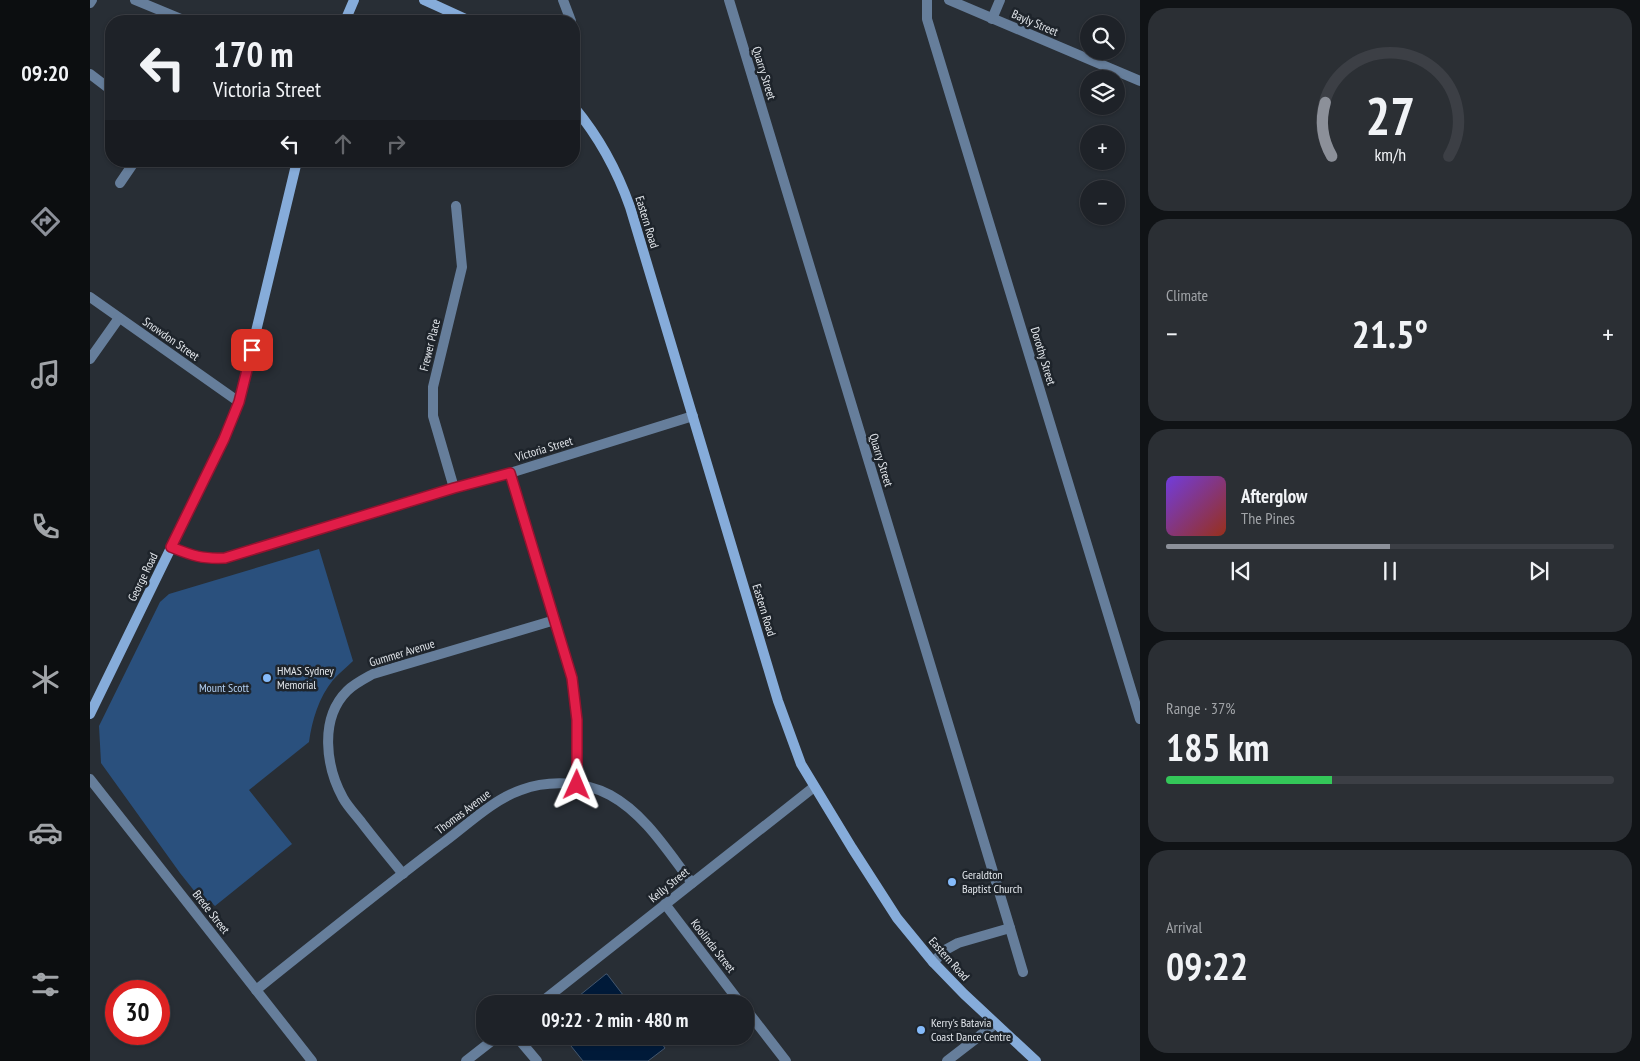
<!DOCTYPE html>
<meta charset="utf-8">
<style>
:root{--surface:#1e2228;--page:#2b2f34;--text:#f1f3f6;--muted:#a1a4a8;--line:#3c3f45;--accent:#8c9099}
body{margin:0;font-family:"PT Sans Narrow",sans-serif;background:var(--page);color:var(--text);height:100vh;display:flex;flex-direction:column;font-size:19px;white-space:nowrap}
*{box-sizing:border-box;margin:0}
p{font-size:16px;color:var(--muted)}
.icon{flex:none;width:28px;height:28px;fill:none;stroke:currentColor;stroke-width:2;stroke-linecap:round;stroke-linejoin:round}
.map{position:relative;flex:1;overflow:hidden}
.drawer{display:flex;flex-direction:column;gap:8px;padding:8px;background:#101316;width:500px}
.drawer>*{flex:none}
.hud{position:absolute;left:15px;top:15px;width:475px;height:152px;border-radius:20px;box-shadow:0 1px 4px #0004,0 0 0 1px var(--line);background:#1e2228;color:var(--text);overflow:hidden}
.tools{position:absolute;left:990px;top:15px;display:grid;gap:10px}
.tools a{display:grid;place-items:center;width:45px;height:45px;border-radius:50%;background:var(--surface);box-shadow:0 1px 4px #0004,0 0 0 1px var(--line);font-size:25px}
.speed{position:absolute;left:15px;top:980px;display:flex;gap:10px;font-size:25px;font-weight:700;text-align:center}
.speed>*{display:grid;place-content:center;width:65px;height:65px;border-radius:50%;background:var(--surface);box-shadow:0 1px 4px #0004,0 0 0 1px var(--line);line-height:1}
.speed .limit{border:8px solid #d22;background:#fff;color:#111}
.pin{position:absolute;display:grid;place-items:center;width:42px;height:42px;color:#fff;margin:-21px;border-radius:10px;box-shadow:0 2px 8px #0006}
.me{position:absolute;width:55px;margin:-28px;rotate:1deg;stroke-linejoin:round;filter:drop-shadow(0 0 4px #0008)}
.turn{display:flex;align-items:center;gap:18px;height:105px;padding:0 25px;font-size:22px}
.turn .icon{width:65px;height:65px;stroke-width:2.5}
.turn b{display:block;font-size:35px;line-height:42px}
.lanes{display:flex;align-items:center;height:48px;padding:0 25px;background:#0003;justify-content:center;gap:25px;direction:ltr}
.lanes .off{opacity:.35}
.big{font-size:38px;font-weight:600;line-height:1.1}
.drawer .card{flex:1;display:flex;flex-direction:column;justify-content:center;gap:8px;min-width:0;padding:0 18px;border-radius:20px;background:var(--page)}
.drawer .dial{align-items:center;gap:0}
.dial svg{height:130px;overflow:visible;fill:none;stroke:var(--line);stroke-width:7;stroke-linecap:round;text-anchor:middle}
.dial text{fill:var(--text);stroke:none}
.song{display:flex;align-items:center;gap:15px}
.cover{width:60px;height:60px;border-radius:8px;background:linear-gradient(135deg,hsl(260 70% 55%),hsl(10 70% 35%))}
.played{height:5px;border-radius:2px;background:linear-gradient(90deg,var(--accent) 50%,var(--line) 50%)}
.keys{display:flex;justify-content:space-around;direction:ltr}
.heat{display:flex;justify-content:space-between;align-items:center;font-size:28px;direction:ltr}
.charge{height:8px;border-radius:4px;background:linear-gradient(90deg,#34c759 37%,var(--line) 0)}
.trip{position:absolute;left:386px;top:995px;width:278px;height:50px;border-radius:20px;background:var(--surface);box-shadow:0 1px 4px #0004,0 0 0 1px var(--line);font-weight:600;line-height:50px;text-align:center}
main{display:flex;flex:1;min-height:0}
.tabs{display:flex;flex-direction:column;width:90px;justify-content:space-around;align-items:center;background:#0c0e10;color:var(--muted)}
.tabs .icon{width:35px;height:35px}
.tabs .on{color:var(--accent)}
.tabs b{font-size:22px;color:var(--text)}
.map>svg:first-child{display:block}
.green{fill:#2a507d}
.water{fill:#001a39;stroke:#44576e}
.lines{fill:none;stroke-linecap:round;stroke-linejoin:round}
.street{stroke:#667e9b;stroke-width:10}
.secondary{stroke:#86acda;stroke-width:10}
.route-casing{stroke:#92132f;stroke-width:12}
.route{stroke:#e11d48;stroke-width:9}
.poi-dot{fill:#85bbfb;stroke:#1e242b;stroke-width:2}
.labels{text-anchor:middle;stroke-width:5;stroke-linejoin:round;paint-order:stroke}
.street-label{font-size:12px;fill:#e2e6eb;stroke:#1e242b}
.poi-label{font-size:12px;fill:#e2e6eb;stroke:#1e242b;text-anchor:start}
.park-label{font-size:12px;fill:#b2cff2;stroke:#1e242b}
</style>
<main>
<nav class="tabs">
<b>09:20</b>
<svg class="icon on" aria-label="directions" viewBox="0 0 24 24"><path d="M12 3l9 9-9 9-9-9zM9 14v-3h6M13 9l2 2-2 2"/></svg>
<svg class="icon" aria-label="music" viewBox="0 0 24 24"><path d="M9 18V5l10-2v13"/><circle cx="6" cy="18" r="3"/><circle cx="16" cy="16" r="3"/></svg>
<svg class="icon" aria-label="phone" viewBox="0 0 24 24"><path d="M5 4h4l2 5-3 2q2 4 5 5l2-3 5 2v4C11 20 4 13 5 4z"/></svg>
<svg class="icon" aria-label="climate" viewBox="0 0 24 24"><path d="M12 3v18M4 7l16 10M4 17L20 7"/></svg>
<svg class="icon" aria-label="car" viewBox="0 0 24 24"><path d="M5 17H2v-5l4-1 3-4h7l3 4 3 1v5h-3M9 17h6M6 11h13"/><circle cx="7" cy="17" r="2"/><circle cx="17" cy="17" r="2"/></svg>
<svg class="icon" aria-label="filters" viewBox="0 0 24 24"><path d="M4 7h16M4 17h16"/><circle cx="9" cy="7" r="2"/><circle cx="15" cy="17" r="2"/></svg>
</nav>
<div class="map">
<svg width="1050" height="1061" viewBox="0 0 1050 1061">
<rect width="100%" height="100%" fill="#282e35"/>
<path class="green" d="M 229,549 L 263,661 C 257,667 249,673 243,680 C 229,697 222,720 219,742 L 159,790 L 202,844 L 125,906 L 122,903 L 117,907 L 90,873 L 11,763 L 9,726 L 70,602 L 79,594 Z"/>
<g class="water">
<path d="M 517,974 L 540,1004 L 479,1004 L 516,974 Z"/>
<path d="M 473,1036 L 566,1036 L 575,1048 L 558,1061 L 493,1061 Z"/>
</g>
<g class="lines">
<g class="street">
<path d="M 45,0 L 96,21"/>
<path d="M 473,0 L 481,21"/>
<path d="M 639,0 L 920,928 L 868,943 L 857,949 L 843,962"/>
<path d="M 837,0 L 837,19 L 1050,719"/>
<path d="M 859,0 L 1050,81"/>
<path d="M 0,3 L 2,0"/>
<path d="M 902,19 L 910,0"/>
<path d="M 484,33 L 484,38"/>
<path d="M 0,74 L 21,90"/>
<path d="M 30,183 L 45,161"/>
<path d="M 0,297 L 149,402"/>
<path d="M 0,359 L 29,318"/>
<path d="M 420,473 L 482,678 L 487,720 L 487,785"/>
<path d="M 364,488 L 343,416 L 343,387 L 372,267 L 366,206"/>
<path d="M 81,547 C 102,556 112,559 135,558 L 364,488 L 420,473 L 603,416"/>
<path d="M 0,779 L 222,1061"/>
<path d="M 313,874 C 299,857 285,840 272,823 C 266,815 258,807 253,798 C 236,767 229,719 257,691 C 264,684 274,679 283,674 L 465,620"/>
<path d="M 575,904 L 651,1004"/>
<path d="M 920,928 L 933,972"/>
<path d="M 166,990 C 227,941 288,892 350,845 C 375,827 402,800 431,790 C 458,780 494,781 520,795 C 555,814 578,852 602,883"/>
<path d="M 449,1004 L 724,787"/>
<path d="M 655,1008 L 696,1061"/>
<path d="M 426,1036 L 447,1061"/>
<path d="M 376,1061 L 408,1036"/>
<path d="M 857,1061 L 905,1024"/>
</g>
<g class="secondary">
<path d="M 334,0 L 380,21"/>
<path d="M 255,21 L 264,0"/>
<path d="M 484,107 C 509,137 527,170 540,207 L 688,701 L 711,764 L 762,848 L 807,918 L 843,962 L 874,994 L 946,1061"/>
<path d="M 0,714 L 134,439 L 149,402 L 207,161"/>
</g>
</g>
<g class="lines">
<g class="route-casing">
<path id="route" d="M 162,350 L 149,402 L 134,439 L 81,547 C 103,556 112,559 135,558 L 364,488 L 420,473 L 482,678 L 487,720 L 487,785"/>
</g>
<use href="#route" class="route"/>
</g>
<g class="poi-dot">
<circle cx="177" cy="678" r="5"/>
<circle cx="862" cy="882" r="5"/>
<circle cx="831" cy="1030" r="5"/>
</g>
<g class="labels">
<g class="street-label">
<text transform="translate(945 23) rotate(23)" y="4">Bayly Street</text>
<text transform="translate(674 73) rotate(73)" y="4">Quarry Street</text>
<text transform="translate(557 222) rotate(73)" y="4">Eastern Road</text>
<text transform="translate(81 339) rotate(35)" y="4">Snowdon Street</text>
<text transform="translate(340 345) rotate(-76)" y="4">Frewer Place</text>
<text transform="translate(953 356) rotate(73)" y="4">Dorothy Street</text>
<text transform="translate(454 449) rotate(-17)" y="4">Victoria Street</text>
<text transform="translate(791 460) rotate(73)" y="4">Quarry Street</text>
<text transform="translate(53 577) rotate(-64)" y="4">George Road</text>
<text transform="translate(674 610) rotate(73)" y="4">Eastern Road</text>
<text transform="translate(312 653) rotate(-17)" y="4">Gummer Avenue</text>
<text transform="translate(373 812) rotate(-37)" y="4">Thomas Avenue</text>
<text transform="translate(579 885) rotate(-39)" y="4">Kelly Street</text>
<text transform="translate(121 912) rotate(52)" y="4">Brede Street</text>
<text transform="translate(623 946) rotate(52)" y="4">Koolinda Street</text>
<text transform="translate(859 959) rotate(48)" y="4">Eastern Road</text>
</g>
<g class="poi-label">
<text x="187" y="675">HMAS Sydney<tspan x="187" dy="14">Memorial</tspan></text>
<text x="872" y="879">Geraldton<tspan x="872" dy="14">Baptist Church</tspan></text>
<text x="841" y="1027">Kerry's Batavia<tspan x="841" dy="14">Coast Dance Centre</tspan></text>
</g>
<g class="park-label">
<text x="134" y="692">Mount Scott</text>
</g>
</g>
</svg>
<div class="tools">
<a><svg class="icon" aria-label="search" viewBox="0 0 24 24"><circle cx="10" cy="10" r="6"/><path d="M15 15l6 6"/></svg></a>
<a><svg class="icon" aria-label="layers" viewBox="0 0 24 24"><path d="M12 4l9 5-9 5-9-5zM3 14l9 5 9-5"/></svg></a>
<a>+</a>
<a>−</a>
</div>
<div class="speed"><div class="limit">30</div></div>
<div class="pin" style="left:162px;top:350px;background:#d93025"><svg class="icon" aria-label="arrive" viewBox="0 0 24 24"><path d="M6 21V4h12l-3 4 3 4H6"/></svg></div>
<svg class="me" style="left:487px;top:785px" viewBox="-20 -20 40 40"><path d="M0-17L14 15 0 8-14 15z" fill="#e11d48" stroke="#fff" stroke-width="4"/></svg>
<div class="trip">09:22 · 2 min · 480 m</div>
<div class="hud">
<div class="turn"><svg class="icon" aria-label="left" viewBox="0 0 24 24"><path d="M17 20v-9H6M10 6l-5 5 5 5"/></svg><div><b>170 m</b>Victoria Street</div></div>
<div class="lanes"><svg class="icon" aria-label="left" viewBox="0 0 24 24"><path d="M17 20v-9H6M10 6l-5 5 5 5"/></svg><svg class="icon off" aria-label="ahead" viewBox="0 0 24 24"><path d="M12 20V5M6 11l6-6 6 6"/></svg><svg class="icon off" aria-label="right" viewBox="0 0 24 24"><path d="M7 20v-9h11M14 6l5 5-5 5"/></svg></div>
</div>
</div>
<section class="drawer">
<div class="card dial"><svg viewBox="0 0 100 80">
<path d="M14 69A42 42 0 1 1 86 69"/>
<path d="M14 69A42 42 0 0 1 10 36" stroke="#8c9099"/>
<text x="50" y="56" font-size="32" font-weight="700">27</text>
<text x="50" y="72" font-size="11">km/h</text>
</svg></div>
<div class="card"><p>Climate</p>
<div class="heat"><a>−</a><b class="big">21.5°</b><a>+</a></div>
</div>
<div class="card">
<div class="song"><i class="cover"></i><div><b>Afterglow</b><p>The Pines</p></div></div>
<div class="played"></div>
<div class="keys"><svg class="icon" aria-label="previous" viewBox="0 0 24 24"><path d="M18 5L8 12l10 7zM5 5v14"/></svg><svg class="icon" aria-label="pause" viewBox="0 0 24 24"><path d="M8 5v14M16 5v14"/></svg><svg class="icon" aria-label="next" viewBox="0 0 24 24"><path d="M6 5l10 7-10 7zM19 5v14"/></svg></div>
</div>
<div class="card"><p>Range · 37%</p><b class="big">185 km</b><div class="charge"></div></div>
<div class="card"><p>Arrival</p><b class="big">09:22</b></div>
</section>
</main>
